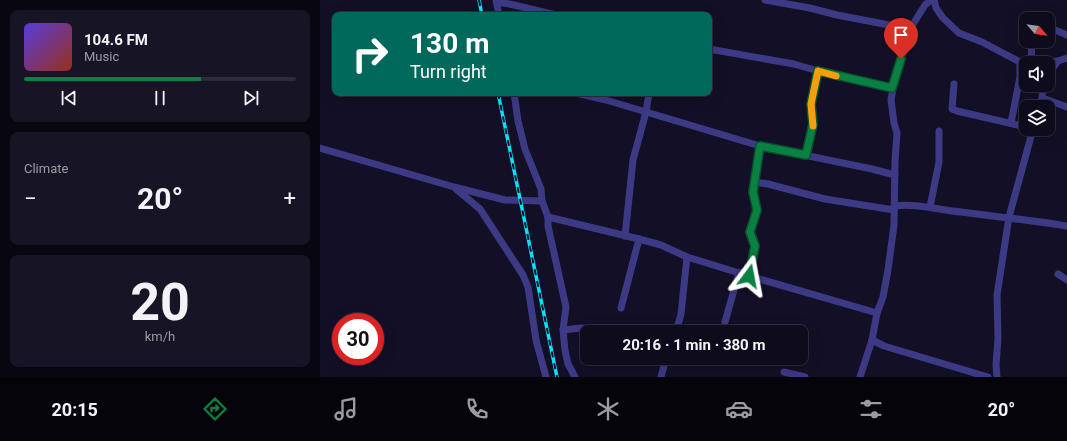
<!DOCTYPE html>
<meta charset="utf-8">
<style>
:root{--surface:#0e0b1c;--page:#171425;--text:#f1f3f6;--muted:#9b9ba3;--line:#2e2b3b;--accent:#0b8043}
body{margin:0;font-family:Roboto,sans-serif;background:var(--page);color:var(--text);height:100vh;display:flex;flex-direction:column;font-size:15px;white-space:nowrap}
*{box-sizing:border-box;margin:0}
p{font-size:13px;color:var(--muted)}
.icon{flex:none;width:22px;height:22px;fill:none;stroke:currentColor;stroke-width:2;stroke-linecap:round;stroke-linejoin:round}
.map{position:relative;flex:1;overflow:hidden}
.sheet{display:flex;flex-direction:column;gap:10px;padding:10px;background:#08060f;width:320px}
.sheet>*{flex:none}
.guide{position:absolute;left:12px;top:12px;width:380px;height:84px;border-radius:8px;box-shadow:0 4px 16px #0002,0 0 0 1px var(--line);background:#00695c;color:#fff;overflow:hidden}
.needle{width:26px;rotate:118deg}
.controls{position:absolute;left:699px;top:12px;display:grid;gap:8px}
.controls a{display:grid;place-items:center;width:36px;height:36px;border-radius:8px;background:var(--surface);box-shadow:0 4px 16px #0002,0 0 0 1px var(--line);font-size:20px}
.speed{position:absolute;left:12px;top:313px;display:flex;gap:8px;font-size:20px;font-weight:700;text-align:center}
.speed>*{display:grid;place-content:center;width:52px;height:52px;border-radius:50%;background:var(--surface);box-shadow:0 4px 16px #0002,0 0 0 1px var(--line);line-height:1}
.speed .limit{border:6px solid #d22;background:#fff;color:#111}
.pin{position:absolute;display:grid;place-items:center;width:34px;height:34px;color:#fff;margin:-41px -17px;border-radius:50% 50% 50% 0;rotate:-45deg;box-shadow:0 0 4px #0007}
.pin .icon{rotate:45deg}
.me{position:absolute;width:44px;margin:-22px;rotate:13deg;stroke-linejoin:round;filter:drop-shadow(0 0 3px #0008)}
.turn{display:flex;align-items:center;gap:14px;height:84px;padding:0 12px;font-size:18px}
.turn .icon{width:52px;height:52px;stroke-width:2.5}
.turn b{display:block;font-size:28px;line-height:34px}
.big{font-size:30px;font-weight:700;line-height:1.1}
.sheet .widget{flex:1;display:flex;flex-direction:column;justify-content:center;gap:6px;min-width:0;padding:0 14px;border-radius:8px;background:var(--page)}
.sheet .dial{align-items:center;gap:0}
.dial b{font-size:52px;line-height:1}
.song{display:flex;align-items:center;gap:12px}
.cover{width:48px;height:48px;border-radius:6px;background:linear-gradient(135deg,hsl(250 70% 55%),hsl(10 70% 35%))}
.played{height:4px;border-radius:2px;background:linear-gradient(90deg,var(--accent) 65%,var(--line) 65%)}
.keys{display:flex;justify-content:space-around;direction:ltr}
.heat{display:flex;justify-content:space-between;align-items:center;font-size:22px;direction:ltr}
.trip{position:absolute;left:260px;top:325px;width:228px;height:40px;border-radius:8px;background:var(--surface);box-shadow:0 4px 16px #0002,0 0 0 1px var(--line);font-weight:700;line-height:40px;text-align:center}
.menu{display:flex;height:64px;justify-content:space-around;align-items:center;background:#06040b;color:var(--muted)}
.menu .icon{width:28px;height:28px}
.menu .on{color:var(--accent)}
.menu b{font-size:18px;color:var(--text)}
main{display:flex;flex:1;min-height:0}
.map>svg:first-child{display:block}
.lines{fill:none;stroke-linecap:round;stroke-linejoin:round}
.minor{stroke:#3d3a85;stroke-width:7}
.rail-casing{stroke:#00e5ff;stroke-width:3.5}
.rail{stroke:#130f26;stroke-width:2;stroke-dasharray:6;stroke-linecap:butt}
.route-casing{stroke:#07532c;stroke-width:10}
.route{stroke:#0b8043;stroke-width:7}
.slow{stroke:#f59e0b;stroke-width:7}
</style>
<main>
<section class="sheet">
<div class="widget">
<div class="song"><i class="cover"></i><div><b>104.6 FM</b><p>Music</p></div></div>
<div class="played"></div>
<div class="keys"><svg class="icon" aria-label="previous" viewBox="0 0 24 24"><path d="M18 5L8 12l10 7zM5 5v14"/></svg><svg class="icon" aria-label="pause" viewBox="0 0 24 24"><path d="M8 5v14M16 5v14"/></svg><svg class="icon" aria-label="next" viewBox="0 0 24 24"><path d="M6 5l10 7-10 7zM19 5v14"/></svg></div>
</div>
<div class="widget"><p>Climate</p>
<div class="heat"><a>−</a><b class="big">20°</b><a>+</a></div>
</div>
<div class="widget dial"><b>20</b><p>km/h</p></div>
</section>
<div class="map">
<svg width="747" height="377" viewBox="0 0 747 377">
<rect width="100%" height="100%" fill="#130f26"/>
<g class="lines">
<g class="minor">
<path d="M 176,0 L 179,15"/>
<path d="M 445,0 L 490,8 L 517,15 L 590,29"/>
<path d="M 614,0 L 616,8 L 623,18 L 639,33 L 662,42 L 700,62 L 711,61 L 719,63"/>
<path d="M 177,2 C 198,5 217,11 238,15"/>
<path d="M 728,27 L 747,35"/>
<path d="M 389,49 L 474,64 L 498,71 L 573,88"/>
<path d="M 711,61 L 712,41"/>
<path d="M 722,63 L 738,61"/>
<path d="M 728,75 L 738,61 L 747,58"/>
<path d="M 634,84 L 632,109 L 637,111 L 706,127"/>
<path d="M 194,93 L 198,121 L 205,149 L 221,189 L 222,201 L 228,217 L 228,226 L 246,307 L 243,330 L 245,350 L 248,364 L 255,377"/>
<path d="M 256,93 L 286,100 L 440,146 L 552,169 L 575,175"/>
<path d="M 722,98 L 747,107"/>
<path d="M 720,107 L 722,98 L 723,85"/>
<path d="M 691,123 L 700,77 L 700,62"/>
<path d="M 0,148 L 134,187 L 185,200 L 222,201"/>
<path d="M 486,155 L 493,124 L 491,104 L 498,71"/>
<path d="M 434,182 L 448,184 L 505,199 L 574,210"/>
<path d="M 136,189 L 160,209 L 203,275 L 208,287 L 216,340 L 226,377"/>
<path d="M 574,206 C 596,203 619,210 641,212 C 676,217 712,220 747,226"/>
<path d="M 610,207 L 619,162 L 619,131"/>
<path d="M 228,217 L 319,239 L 341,245 L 367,257 L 429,276 L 557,313"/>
<path d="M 305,236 L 313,160 L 326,112 L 329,93"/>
<path d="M 738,274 L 747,280"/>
<path d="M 429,276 L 435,246 L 430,232 L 437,209 L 433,192 L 440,146"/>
<path d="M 301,308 L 319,239"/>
<path d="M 405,322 L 419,272"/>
<path d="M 243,330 L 261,328 L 311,331"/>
<path d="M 356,332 L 361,314 L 367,257"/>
<path d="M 552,340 L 564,346 L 668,377"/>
<path d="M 464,372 L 485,377"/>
<path d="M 341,377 L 346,358"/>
<path d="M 540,377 L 552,340 L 557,313 L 563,297 L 568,270 L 574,225 L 575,161 L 577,133 L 574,123 L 571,100 L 573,88 L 590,29 L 605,5 L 611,0"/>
<path d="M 677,377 L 676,365 L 678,338 L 677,295 L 689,217 L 713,129"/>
</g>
<g class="rail-casing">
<g id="rail">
<path d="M 159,0 L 162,15"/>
<path d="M 178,93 L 237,377"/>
</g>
</g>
<use href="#rail" class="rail"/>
</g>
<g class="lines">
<g class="route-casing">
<path id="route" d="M 429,276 L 435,246 L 430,232 L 437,210 L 433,192 L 440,146 L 486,155 L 493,124 L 491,104 L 498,71 L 572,88 L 581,59"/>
</g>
<use href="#route" class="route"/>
<path class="slow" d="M 493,126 L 491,104 L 498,71 L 516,76"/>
</g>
</svg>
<div class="controls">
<a><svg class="needle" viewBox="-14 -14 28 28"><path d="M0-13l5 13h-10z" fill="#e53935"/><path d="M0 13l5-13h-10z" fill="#9b9ba3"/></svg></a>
<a><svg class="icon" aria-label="sound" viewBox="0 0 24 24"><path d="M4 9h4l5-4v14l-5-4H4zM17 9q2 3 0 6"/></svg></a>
<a><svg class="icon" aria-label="layers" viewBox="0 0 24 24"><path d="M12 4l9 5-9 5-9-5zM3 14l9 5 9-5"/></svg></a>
</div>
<div class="speed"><div class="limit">30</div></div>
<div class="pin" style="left:581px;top:59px;background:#d93025"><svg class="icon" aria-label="arrive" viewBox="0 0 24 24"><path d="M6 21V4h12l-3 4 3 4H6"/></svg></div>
<svg class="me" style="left:429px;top:276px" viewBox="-20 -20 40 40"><path d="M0-17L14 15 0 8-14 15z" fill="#0b8043" stroke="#fff" stroke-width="4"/></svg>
<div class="trip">20:16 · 1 min · 380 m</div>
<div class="guide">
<div class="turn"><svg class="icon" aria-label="right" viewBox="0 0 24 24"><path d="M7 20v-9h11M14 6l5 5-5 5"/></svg><div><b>130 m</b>Turn right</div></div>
</div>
</div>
</main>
<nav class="menu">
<b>20:15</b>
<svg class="icon on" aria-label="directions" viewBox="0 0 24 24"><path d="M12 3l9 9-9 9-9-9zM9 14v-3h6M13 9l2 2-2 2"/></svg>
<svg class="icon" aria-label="music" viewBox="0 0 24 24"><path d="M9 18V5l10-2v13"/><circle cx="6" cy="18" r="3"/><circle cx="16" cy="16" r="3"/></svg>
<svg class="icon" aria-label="phone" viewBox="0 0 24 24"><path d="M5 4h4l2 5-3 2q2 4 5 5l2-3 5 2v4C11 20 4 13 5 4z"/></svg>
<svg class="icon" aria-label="climate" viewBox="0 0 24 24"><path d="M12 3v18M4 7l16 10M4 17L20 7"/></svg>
<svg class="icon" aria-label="car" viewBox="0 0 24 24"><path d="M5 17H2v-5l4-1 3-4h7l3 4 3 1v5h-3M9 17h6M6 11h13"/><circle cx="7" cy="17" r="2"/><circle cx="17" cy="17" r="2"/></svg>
<svg class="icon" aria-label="filters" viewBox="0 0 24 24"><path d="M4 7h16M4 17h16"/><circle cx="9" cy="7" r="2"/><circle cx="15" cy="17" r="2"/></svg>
<b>20°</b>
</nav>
